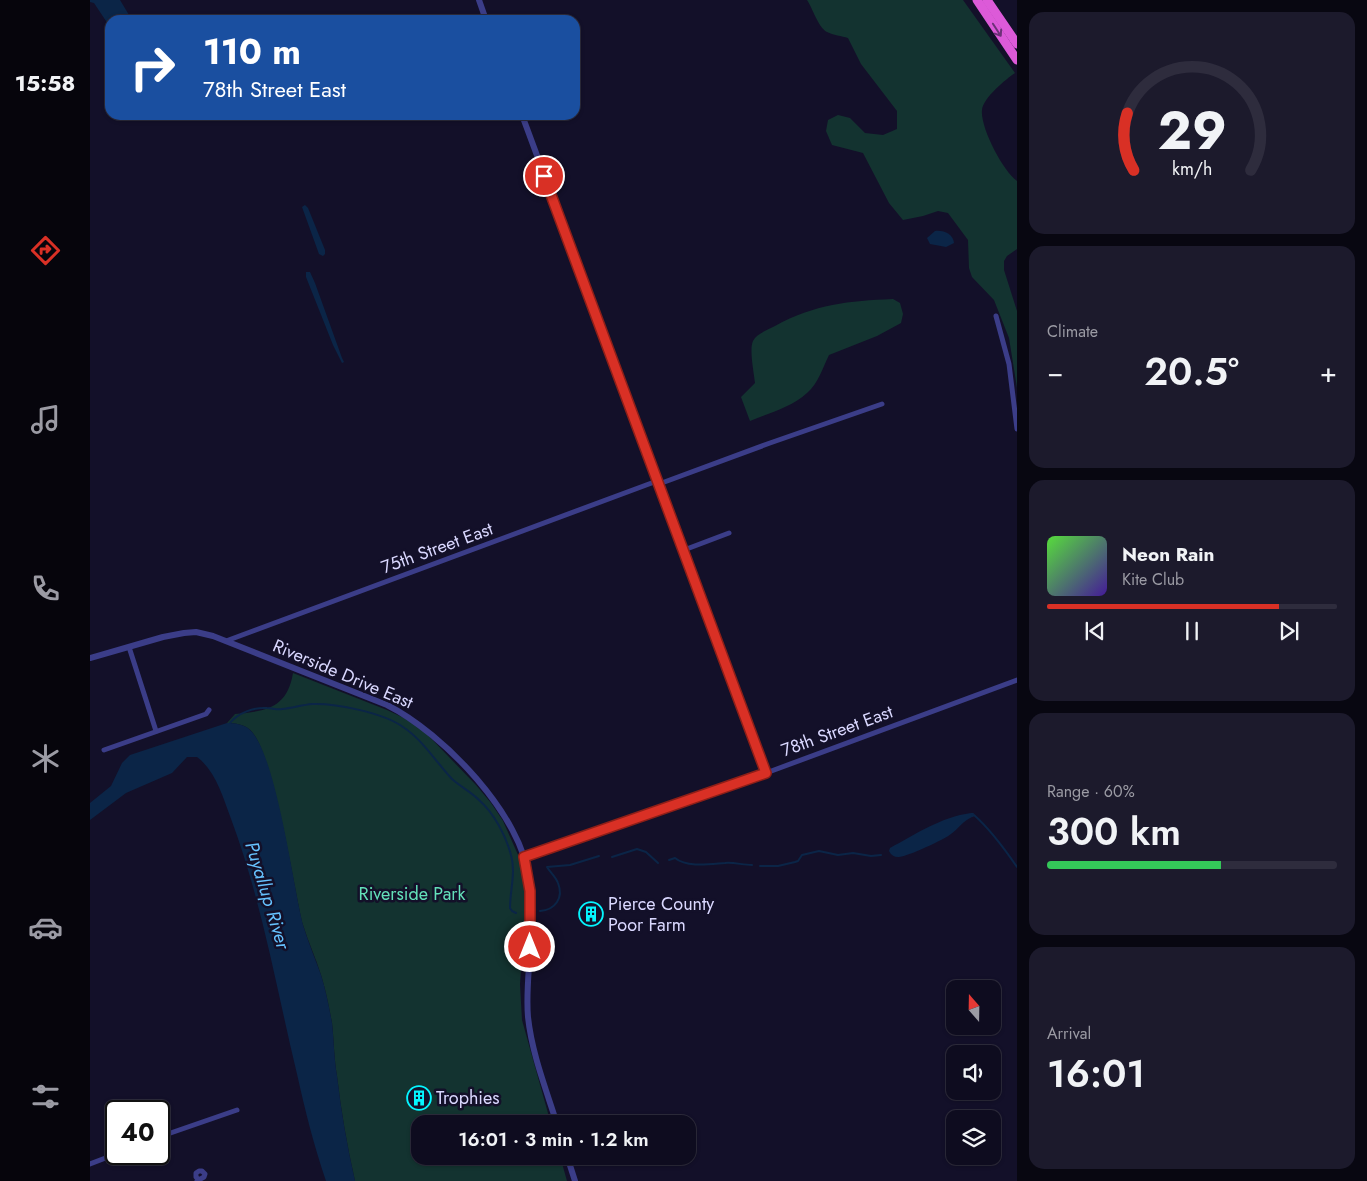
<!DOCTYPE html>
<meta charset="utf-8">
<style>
:root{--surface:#0e0c1f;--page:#1c1a2c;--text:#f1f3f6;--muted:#9b9ba4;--line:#2e2c3d;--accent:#d93025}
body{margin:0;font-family:Jost,sans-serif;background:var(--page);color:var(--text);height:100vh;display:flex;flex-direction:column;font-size:19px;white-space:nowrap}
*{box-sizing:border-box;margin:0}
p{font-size:16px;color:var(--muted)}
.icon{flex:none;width:28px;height:28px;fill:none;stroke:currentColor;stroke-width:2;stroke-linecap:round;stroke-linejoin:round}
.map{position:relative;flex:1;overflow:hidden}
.side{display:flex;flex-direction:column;gap:12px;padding:12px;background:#080711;width:350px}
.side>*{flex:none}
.hud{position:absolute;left:15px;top:15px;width:475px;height:105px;border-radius:15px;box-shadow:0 1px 4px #0004,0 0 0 1px var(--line);background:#1a4fa0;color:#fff;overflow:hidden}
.needle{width:32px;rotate:340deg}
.fabs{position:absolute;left:856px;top:980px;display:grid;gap:10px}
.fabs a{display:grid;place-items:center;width:55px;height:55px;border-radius:10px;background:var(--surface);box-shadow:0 1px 4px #0004,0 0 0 1px var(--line);font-size:25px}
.speed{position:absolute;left:15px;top:1100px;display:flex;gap:10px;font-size:25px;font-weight:700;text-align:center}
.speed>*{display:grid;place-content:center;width:65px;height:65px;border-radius:50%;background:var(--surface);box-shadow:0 1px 4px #0004,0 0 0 1px var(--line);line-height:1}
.speed .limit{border:2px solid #111;border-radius:8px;background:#fff;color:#111}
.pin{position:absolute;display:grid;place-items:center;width:42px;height:42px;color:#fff;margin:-21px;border:2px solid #fff;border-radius:50%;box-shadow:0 1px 5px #0007}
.me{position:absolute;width:55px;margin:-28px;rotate:0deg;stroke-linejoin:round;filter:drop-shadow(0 0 4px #0008)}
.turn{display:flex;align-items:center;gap:18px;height:105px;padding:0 15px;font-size:22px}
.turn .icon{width:65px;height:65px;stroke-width:2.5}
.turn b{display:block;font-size:35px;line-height:42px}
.big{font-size:38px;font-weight:600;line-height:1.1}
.side .card{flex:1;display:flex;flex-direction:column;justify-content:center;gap:8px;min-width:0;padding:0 18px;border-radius:15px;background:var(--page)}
.side .dial{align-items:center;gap:0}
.dial svg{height:130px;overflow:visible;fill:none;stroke:var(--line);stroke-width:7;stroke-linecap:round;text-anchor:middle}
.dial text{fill:var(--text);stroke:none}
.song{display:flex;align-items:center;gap:15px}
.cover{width:60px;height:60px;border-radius:8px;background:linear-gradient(135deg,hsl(110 70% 55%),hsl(260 70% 35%))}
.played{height:5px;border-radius:2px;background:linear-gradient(90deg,var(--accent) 80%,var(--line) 80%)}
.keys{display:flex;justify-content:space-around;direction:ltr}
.heat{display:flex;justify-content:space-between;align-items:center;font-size:28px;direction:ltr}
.charge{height:8px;border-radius:4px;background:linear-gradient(90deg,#34c759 60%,var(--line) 0)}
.trip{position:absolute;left:321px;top:1115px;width:285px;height:50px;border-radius:15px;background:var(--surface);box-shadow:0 1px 4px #0004,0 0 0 1px var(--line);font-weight:600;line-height:50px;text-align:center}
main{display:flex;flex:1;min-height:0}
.menu{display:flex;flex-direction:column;width:90px;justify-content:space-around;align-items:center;background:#06050c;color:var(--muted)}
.menu .icon{width:35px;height:35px}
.menu .active{color:var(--accent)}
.menu b{font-size:22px;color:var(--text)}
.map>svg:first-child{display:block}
.green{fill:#133330}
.water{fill:#0b2547}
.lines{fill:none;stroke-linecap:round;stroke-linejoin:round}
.stream{stroke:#0b2547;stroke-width:2}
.minor{stroke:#3b3d88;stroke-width:5}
.tertiary{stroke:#3b3d88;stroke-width:6}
.trunk{stroke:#dc5ad8;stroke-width:9}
.oneway{stroke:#6d3178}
.route-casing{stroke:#8d1f18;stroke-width:12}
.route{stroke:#d93025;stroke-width:9}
.labels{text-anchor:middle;stroke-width:5;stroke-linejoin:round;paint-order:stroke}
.street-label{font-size:18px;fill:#dad8ff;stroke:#131029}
.park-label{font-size:18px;fill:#63e0b9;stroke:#131029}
.poi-label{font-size:18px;fill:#dad8ff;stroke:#131029;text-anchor:start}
.water-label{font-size:19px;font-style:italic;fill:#66c2ff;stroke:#131029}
</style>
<main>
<nav class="menu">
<b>15:58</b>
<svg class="icon active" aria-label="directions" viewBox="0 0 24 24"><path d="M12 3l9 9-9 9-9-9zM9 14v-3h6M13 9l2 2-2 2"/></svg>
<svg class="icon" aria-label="music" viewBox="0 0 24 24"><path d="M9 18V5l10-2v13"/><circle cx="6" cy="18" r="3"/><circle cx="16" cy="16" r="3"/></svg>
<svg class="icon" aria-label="phone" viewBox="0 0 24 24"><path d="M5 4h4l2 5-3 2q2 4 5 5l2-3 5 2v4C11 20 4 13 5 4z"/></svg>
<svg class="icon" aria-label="climate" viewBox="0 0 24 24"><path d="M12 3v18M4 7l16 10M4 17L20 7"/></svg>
<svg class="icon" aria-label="car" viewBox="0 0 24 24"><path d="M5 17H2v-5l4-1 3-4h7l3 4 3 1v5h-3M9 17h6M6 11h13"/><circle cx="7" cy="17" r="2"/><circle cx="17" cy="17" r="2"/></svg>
<svg class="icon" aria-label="filters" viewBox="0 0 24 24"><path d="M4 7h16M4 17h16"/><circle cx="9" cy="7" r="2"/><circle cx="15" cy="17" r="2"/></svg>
</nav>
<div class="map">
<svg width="927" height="1181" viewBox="0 0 927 1181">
<rect width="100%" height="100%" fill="#131029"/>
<g class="green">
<path d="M 717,0 L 873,0 L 925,73 C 916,79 893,98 892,110 C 890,127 913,171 927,181 L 927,249 L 917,256 L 914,261 L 914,270 L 927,311 L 927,388 L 919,338 L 904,300 L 882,277 L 879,268 L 878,240 L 858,213 L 848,211 L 833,216 L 813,220 L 799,203 L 773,153 L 742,145 L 736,131 L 738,120 L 748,115 L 760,118 L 775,133 L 793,135 L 807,129 L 807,111 L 771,64 L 758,38 C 752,36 743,35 737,32 C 728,27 723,9 717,0 Z"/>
<path d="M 803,299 L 810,303 L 813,314 L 811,323 L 787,336 L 739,355 C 733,367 728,384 717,393 C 702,407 679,413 660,421 L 651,397 L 665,383 C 664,373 659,349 663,341 C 667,333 678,330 685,326 C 725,304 759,301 803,299 Z"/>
<path d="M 203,673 L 297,710 L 314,718 L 332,729 L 386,785 L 401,803 L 413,821 L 429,857 L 434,878 L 435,916 L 430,984 L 432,1020 L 461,1124 L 330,1124 L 330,1156 L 470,1156 L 477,1181 L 265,1181 C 257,1146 251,1111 247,1076 C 244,1059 244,1041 242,1023 C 239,1007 236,991 231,975 C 226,958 218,942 213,925 C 204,889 183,747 159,729 C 153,724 144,723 137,723 L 145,714 C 177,711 197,708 203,673 Z"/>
</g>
<g class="water">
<path d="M 0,0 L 30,0 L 42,20 L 20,20 L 20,27 L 4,3 L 0,2 Z"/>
<path d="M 215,205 L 218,208 L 235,250 L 235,254 L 233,256 L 229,254 L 212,207 Z"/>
<path d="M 845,231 C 854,230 863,234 864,243 L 856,247 L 840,244 L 837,238 Z"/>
<path d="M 216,272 L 220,272 L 225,283 L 252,358 L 254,362 L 252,363 L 243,345 L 216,277 Z"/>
<path d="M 137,723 C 144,723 153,724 159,729 C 186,751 203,886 213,925 C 218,942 225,958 231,975 C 236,991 239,1007 242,1023 C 244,1041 244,1059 247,1076 C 251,1111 257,1146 265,1181 L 236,1181 C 224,1146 215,1110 207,1074 C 186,987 172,901 140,816 C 133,797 125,770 107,757 L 97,757 L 82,773 L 36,793 L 0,820 L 0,803 L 21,786 L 32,763 L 40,755 Z"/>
<path d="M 881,813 L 884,813 L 882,817 C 873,821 869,828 861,834 C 855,839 815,858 808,857 C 804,857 801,855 799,851 L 800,848 C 826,834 851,817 881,813 Z"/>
</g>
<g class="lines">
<g class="stream">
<path d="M 140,723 C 148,713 164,707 177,708 C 182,708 187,710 192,709 C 202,708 212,705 222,704 C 245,703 294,713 313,727 C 333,740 346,762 362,779 C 371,787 381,792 389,800 C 404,813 416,836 421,855 C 426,872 420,890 420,908 L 422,911 L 426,913"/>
<path d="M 882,816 L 884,815 C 901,830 914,848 927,867"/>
<path d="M 522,857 L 547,849 L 556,852 L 568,863"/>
<path d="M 579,860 L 585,858 C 597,868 621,864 635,863 C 643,862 653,865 662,865"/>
<path d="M 670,866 L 688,866 L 705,862 L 708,861 L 712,855 L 729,851 L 748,855 L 763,853 L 781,856 L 791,855"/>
<path d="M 450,911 C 465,910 474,898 468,883 C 466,877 460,872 457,867 L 480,865 L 509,856"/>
</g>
<g class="minor">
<path d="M 906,316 L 919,364 L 927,429"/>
<path d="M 569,484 L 680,443 L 792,404"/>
<path d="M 594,550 L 639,533"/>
<path d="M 136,641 L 567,481"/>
<path d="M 39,647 L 66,731"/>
<path d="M 14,750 L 116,714 L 119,710"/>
<path d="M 676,773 L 927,680"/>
<path d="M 69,1137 L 147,1110"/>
<path d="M 0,1164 L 26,1154"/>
<path d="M 107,1181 L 114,1177 L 115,1174 L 112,1171 L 109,1171 L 106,1173 L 106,1177 L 108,1179"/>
</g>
<g class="tertiary">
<path d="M 389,0 L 396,20"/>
<path d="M 432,115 L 676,773 L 434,857"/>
<path d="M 0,658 L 73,637 L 94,633 L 106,632 L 123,636 L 297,705 C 353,733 433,816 439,880 C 441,903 441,926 440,949 C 439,971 436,995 438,1017 C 442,1054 456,1089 467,1124"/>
<path d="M 477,1156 L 485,1181"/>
</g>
<g class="trunk">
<path d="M 887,0 L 927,60"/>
<path d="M 897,0 L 927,44"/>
</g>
</g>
<defs><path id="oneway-shaft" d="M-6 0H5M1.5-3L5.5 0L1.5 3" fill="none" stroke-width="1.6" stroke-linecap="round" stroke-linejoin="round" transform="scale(1.25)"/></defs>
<use class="oneway" href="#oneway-shaft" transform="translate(907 30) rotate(57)"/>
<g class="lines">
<g class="route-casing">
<path id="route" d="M 440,947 L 440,891 L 434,857 L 676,773 L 454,176"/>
</g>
<use href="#route" class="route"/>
</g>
<defs>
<g id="building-ring" transform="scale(1.25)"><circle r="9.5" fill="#131029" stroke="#05f5fe" stroke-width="1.5"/><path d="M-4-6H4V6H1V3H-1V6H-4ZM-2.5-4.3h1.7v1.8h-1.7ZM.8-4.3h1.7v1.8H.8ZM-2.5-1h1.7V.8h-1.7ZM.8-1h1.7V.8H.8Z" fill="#05f5fe"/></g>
</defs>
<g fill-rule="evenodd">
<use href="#building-ring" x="501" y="914"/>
<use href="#building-ring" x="329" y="1098"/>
</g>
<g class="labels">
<g class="street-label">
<text transform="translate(347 548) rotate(-20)" y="6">75th Street East</text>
<text transform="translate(253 674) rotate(23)" y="6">Riverside Drive East</text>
<text transform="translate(747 731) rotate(-20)" y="6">78th Street East</text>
</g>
<g class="park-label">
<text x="322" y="900">Riverside Park</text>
</g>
<g class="poi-label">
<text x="518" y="910">Pierce County<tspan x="518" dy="21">Poor Farm</tspan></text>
<text x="346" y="1104">Trophies</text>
</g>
<g class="water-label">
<text transform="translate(178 895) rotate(73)" y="7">Puyallup River</text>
</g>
</g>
</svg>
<div class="fabs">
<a><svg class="needle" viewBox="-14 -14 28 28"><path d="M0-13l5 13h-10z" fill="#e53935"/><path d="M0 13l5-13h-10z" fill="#9b9ba4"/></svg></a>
<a><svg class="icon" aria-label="sound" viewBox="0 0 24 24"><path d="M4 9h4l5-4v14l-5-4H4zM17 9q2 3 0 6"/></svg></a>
<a><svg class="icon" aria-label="layers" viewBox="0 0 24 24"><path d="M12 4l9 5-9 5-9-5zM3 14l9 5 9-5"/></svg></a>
</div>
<div class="speed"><div class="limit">40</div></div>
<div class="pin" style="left:454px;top:176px;background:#d93025"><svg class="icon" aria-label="arrive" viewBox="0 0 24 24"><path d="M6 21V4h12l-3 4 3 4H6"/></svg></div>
<svg class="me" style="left:440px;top:947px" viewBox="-20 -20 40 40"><circle r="17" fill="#d93025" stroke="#fff" stroke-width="3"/><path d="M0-11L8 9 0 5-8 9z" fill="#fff"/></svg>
<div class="trip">16:01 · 3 min · 1.2 km</div>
<div class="hud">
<div class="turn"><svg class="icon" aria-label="right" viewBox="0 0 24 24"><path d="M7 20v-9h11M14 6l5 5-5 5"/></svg><div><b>110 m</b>78th Street East</div></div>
</div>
</div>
<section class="side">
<div class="card dial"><svg viewBox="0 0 100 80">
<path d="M14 69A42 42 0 1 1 86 69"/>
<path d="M14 69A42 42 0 0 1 10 34" stroke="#d93025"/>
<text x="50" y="56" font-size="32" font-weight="700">29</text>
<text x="50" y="72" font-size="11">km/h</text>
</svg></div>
<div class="card"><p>Climate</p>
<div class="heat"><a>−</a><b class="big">20.5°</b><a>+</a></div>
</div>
<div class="card">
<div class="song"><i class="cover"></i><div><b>Neon Rain</b><p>Kite Club</p></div></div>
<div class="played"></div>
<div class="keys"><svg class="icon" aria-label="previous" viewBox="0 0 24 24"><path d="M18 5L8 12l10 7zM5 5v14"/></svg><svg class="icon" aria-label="pause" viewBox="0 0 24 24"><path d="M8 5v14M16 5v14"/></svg><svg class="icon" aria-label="next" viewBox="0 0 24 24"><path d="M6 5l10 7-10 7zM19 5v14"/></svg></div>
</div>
<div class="card"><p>Range · 60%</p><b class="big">300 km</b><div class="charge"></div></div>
<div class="card"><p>Arrival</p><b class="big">16:01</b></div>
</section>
</main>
